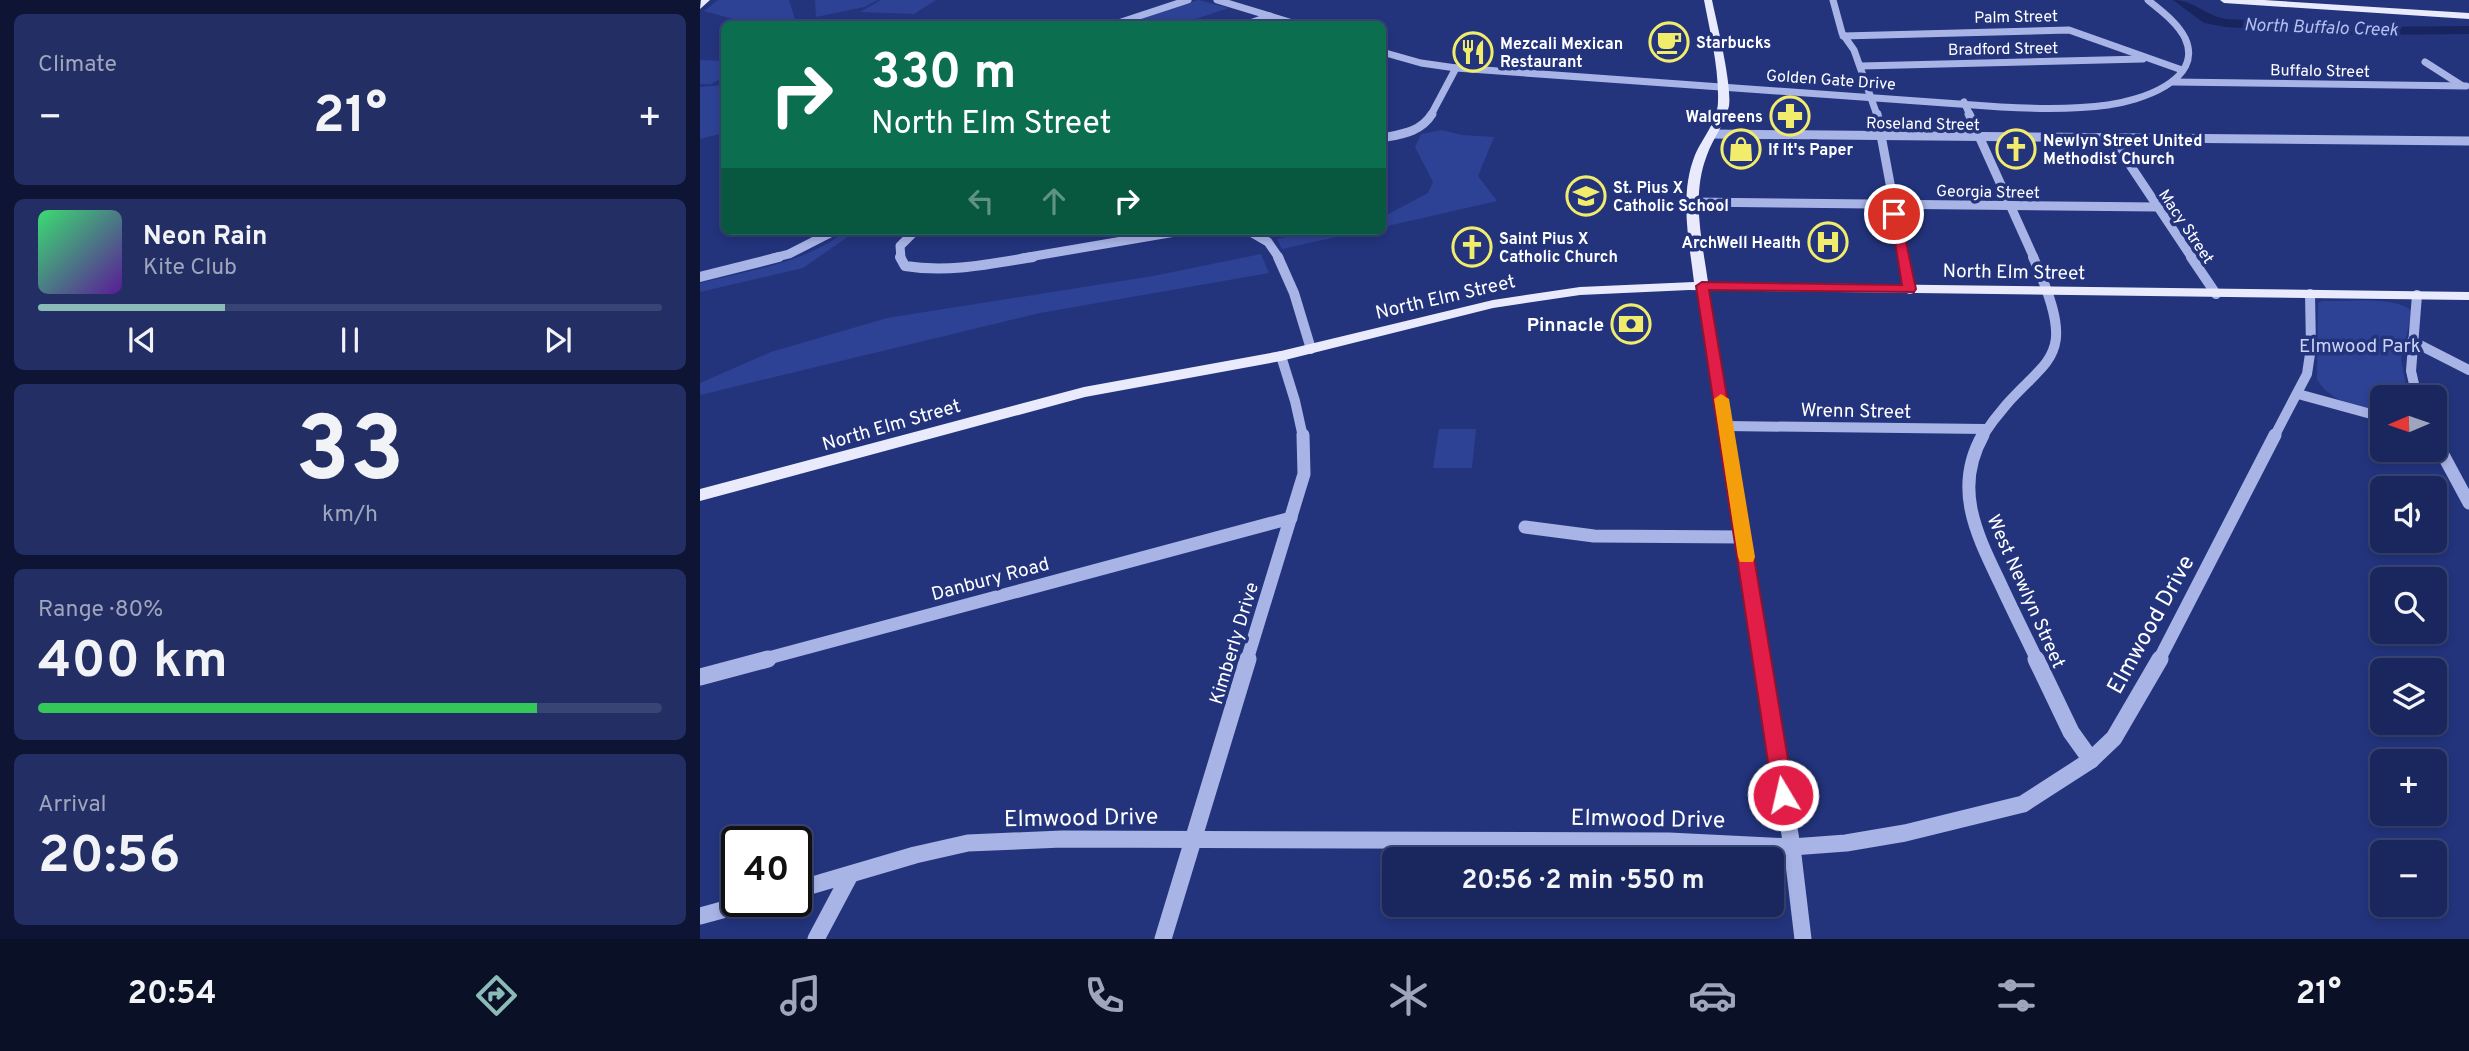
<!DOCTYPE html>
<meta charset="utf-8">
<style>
:root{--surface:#1a275e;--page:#232f64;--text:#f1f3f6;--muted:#9fa5bc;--line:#384473;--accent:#8bbbb9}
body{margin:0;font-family:Overpass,sans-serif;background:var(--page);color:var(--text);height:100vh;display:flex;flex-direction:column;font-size:26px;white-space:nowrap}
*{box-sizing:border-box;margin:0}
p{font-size:23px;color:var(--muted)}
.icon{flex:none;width:38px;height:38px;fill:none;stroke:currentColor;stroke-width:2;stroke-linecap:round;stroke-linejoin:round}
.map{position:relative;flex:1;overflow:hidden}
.details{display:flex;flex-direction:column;gap:14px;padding:14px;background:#0e1534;width:700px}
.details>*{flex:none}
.guide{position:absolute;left:21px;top:21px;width:665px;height:214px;border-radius:10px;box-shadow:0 4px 10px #0003,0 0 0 2px var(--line);background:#0b6e4f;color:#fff;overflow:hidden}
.needle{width:46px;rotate:268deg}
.tools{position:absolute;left:1670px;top:385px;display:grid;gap:14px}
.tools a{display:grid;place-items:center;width:77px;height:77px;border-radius:10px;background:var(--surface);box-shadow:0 4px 10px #0003,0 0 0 2px var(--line);font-size:35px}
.speed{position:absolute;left:21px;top:826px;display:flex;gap:14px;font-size:35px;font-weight:700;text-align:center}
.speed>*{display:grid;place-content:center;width:91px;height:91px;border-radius:50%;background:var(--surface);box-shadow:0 4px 10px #0003,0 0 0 2px var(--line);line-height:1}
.speed .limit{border:4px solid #111;border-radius:10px;background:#fff;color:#111}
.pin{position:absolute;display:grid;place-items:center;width:60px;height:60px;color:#fff;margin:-30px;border:4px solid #fff;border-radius:50%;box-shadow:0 2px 7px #0007}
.me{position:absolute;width:77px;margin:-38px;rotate:351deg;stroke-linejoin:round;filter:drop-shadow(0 0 5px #0008)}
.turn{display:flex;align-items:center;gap:24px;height:147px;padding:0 35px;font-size:32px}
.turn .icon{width:91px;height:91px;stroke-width:2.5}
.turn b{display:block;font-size:49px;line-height:60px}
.lanes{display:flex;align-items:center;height:66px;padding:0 35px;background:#0003;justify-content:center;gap:35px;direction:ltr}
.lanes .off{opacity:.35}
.big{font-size:52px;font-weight:700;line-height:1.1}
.details .widget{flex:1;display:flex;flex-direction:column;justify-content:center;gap:10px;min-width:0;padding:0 24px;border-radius:10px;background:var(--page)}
.details .dial{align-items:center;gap:0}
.dial b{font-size:91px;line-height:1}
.song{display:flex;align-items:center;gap:21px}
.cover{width:84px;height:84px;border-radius:10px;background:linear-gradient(135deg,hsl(140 70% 55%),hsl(270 70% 35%))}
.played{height:7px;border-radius:4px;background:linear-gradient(90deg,var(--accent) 30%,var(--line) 30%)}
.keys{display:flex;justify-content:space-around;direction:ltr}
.heat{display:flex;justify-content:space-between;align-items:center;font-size:38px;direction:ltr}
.charge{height:10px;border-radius:5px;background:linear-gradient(90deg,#34c759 80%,var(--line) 0)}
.trip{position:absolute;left:682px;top:847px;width:402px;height:70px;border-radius:10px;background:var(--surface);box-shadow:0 4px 10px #0003,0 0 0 2px var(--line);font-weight:700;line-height:70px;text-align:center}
.dock{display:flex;height:112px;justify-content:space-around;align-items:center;background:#0a1026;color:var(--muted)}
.dock .icon{width:49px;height:49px}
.dock .selected{color:var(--accent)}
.dock b{font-size:32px;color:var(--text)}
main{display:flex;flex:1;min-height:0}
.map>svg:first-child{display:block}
.green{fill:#2d4295}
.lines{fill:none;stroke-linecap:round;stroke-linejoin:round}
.river{fill:#18245d;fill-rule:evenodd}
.minor-far4{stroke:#a8b4e6;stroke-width:7}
.minor-far3{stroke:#a8b4e6;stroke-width:9}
.minor-far2{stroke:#a8b4e6;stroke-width:10}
.minor-far1{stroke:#a8b4e6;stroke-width:13}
.minor{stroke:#a8b4e6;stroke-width:17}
.major{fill:#e9ebfd;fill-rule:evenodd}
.route{fill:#e11d48;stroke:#92132f;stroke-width:2}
.slow{fill:#f59e0b}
.labels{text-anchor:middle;stroke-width:7;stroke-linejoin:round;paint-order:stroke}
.far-street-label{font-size:16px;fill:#fff;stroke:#23347d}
.far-poi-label{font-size:16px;font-weight:bold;fill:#fff;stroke:#23347d;text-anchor:start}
.far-water-label{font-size:18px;font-style:italic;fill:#b3bfee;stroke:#23347d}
.street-label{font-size:19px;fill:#fff;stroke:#23347d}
.poi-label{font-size:19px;font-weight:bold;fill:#fff;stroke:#23347d;text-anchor:end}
.park-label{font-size:19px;fill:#cbd3f5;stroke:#23347d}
.near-street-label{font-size:23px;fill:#fff;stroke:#23347d}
</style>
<main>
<section class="details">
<div class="widget"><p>Climate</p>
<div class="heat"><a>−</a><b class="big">21°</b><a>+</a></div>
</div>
<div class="widget">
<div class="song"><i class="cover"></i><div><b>Neon Rain</b><p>Kite Club</p></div></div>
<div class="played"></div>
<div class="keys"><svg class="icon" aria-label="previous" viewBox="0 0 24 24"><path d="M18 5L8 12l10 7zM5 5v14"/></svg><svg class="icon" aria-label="pause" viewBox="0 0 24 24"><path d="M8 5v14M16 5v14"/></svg><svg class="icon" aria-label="next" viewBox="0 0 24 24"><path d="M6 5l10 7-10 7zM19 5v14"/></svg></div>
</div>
<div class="widget dial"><b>33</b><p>km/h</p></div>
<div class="widget"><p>Range · 80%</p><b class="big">400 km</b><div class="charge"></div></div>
<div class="widget"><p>Arrival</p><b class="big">20:56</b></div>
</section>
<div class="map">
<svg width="1769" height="939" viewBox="0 0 1769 939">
<rect width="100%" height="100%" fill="#23347d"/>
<g class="green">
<path d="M 18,0 L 89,0 L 95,19 L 105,24 L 51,24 L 4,11 Z"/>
<path d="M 115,0 L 178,0 L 164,7 L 116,17 Z"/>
<path d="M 181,0 L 236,0 L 214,14 L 160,12 Z"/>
<path d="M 498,0 L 529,8 C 498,18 470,30 439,20 Z"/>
<path d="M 0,60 L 24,61 L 24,77 L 11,84 L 0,84 Z"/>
<path d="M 24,85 L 24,133 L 0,139 L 0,87 Z"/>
<path d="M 742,130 L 762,135 L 794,137 L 778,176 L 797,201 L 683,227 L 683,217 L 728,193 L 733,182 L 715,147 L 721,134 Z"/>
<path d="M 146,231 L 156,231 L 103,268 L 0,292 L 0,283 C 49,271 105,263 146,231 Z"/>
<path d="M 616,231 L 664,231 L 582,249 L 577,239 Z"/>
<path d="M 561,254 L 569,273 L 340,313 L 0,395 L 0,383 L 71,352 L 187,318 L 453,276 Z"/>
<path d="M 1622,301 C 1643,302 1700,295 1712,312 L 1701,359 L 1708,397 L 1682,397 L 1682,410 C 1659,410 1628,400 1617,379 L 1618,303 Z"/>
<path d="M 739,429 L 776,429 L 772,468 L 733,468 Z"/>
</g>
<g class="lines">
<path class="river" d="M 1473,0 C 1494,0 1506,16 1526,19 L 1663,27 L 1769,26 L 1769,34 L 1663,35 L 1526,27 L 1504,23 Z"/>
<g class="minor-far4">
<path d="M 517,0 L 596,24"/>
<path d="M 1133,0 L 1142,33 L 1154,50 L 1177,115"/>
<path d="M 415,24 L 488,0"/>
<path d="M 547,24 L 570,16"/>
<path d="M 1143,36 L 1369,30 L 1482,70"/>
<path d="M 682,52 L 721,63 L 756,68 L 1301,107 C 1337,109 1372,110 1408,105 C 1438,101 1505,81 1485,38 C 1477,22 1461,11 1448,0"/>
<path d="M 1725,62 L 1761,85"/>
<path d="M 1161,66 L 1443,59"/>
<path d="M 1473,82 L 1766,86"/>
<path d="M 1264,102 L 1270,115"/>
<path d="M 731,115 L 756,68"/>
</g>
<g class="minor-far3">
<path d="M 1177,114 L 1204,258"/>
<path d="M 1269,114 L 1334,258"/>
<path d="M 1012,134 L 1769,141"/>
<path d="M 682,138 C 702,134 721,132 732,114"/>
<path d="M 1412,138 L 1492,258"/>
<path d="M 992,202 L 1457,207"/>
<path d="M 549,231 L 568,242 L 579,258"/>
<path d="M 73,258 L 89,254 L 134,231"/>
<path d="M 201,258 L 200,246 L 215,231"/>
<path d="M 323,258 L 481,231"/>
</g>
<g class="minor-far2">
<path d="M 200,257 L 205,266 C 249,273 290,264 333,257"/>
<path d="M 578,257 L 594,293 L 611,349"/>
<path d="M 1204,257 L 1210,289"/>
<path d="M 1491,257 L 1516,294"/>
<path d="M 0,277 L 79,257"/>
<path d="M 1002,286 L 1026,437"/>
<path d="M 1717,295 L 1711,371 L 1717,397"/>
<path d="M 1712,341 L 1769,370"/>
<path d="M 581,356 L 595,401 L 603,437"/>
<path d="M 1598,394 L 1682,417"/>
<path d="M 1026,426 L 1285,429"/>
<path d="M 1282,437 C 1337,351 1387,376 1333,257"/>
<path d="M 1574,437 L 1607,374 L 1611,347 L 1610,294"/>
</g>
<g class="minor-far1">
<path d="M 1026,435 L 1062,660"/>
<path d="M 1283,435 C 1253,488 1276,533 1300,583 C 1312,609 1325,635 1337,660"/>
<path d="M 1734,438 L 1769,503"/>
<path d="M 825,527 L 894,536 L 1043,537"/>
<path d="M 61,660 L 591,518"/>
<path d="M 547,660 L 604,474 L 603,435"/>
<path d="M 1459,660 L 1575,435"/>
</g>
<g class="minor">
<path d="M 1062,659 L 1092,847 L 1103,939"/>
<path d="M 1336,659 L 1371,732 L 1391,760"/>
<path d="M 0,677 L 68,659"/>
<path d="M 96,890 L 215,855 L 268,843 L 362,839 L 969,841 L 1092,847 L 1146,843 L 1205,833 L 1323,804 L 1391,760 L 1414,738 L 1460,659"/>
<path d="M 0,916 L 55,901"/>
<path d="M 116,939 L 150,875"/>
<path d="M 463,939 L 548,659"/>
</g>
<g class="major">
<path d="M 10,0 L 0,9 L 1,0 Z"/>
<path d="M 1004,0 L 1012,0 C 1017,24 1032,84 1029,106 C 1025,124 1013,138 1007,155 C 991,196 1002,240 1008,282 L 1769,292 L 1769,300 L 989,290 L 880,295 L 793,308 L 581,361 L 385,397 L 0,501 L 0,489 L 384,387 L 581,351 L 793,300 L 880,287 L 994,282 C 989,240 979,195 995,155 C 1003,137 1018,121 1018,101 C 1019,68 1010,32 1004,0 Z"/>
<path d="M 1520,0 L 1564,0 L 1769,13 L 1769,19 L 1524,3 Z"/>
</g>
</g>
<path class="route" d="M 1190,211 L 1200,214 L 1216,289 L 1214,292 L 1009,290 L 1094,795 L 1091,802 L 1083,805 L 1076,802 L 1073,795 L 996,286 L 1002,282 L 1202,285 Z"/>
<path class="slow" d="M 1021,394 L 1029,399 L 1055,557 L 1053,562 L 1040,562 L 1038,557 L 1014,399 Z"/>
<defs>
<g id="cafe-ring" transform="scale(2.0125)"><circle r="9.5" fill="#23347d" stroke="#f1ec6b" stroke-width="1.5"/><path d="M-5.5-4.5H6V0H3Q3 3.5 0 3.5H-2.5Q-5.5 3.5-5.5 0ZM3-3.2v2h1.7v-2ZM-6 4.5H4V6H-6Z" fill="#f1ec6b"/></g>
<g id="restaurant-ring" transform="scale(2.0125)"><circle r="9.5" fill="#23347d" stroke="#f1ec6b" stroke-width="1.5"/><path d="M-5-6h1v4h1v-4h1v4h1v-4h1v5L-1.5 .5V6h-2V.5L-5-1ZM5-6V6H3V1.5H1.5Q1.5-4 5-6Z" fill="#f1ec6b"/></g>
<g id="pharmacy-ring" transform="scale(2.0125)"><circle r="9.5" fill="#23347d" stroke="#f1ec6b" stroke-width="1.5"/><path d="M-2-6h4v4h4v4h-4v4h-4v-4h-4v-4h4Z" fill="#f1ec6b"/></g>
<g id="shop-ring" transform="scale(2.0125)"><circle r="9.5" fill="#23347d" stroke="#f1ec6b" stroke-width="1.5"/><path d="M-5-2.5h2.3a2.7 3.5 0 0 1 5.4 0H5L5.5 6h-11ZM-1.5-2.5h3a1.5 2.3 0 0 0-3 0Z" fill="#f1ec6b"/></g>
<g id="church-ring" transform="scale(2.0125)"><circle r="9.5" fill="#23347d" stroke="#f1ec6b" stroke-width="1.5"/><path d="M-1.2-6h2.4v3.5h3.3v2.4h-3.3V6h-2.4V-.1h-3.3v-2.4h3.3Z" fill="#f1ec6b"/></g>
<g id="school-ring" transform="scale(2.0125)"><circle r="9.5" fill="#23347d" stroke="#f1ec6b" stroke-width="1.5"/><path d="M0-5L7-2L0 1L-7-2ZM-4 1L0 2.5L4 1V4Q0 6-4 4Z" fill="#f1ec6b"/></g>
<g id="hospital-ring" transform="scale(2.0125)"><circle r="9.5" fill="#23347d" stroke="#f1ec6b" stroke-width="1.5"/><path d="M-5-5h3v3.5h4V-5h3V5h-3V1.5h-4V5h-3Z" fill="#f1ec6b"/></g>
<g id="bank-ring" transform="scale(2.0125)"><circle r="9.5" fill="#23347d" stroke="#f1ec6b" stroke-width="1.5"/><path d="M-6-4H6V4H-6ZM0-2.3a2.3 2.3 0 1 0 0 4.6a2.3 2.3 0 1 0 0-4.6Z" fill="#f1ec6b"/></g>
</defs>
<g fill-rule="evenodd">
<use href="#cafe-ring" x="969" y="42"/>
<use href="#restaurant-ring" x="773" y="52"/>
<use href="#pharmacy-ring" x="1090" y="116"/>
<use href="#shop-ring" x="1041" y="149"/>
<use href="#church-ring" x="1316" y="149"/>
<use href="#school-ring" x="886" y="196"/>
<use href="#hospital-ring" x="1128" y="242"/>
<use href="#church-ring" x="772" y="247"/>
<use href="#bank-ring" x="931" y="324"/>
</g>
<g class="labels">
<g class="far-street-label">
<text transform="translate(1316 16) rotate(-1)" y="6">Palm Street</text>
<text transform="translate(1303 48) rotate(-1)" y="6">Bradford Street</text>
<text transform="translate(1620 70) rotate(1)" y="6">Buffalo Street</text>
<text transform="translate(1131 79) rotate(4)" y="6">Golden Gate Drive</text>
<text transform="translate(1223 123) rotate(1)" y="6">Roseland Street</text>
<text transform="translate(1288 191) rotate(1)" y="6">Georgia Street</text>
<text transform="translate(1487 226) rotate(56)" y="6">Macy Street</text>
</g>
<g class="far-poi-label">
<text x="996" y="48">Starbucks</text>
<text x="800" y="49">Mezcali Mexican<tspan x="800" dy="18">Restaurant</tspan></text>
<text x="1063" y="122" text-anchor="end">Walgreens</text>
<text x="1343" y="146">Newlyn Street United<tspan x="1343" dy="18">Methodist Church</tspan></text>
<text x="1068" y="155">If It's Paper</text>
<text x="913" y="193">St. Pius X<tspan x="913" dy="18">Catholic School</tspan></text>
<text x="799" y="244">Saint Pius X<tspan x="799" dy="18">Catholic Church</tspan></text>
<text x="1101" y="248" text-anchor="end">ArchWell Health</text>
</g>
<g class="far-water-label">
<text transform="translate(1621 27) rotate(2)" y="6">North Buffalo Creek</text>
</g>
<g class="street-label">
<text transform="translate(1314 271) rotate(1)" y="7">North Elm Street</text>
<text transform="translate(745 296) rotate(-13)" y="7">North Elm Street</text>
<text transform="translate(1156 410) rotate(1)" y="7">Wrenn Street</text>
<text transform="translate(191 424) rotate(-16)" y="7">North Elm Street</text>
<text transform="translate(290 578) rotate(-15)" y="7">Danbury Road</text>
<text transform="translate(1327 591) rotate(66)" y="7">West Newlyn Street</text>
<text transform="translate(533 643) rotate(-73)" y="7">Kimberly Drive</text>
</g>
<g class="poi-label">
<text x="904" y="331">Pinnacle</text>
</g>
<g class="park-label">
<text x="1660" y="352">Elmwood Park</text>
</g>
<g class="near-street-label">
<text transform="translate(1450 624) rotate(-61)" y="8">Elmwood Drive</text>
<text transform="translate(381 817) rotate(-1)" y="8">Elmwood Drive</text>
<text transform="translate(948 818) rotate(1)" y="8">Elmwood Drive</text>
</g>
</g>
</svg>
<div class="tools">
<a><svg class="needle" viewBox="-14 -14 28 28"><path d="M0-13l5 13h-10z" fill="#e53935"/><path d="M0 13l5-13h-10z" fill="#9fa5bc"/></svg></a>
<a><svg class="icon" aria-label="sound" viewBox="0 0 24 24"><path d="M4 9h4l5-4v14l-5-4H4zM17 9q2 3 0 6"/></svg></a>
<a><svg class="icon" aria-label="search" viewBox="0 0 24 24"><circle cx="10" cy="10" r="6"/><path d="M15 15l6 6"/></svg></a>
<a><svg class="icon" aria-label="layers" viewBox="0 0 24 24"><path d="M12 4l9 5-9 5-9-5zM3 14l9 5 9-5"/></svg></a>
<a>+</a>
<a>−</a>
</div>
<div class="speed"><div class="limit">40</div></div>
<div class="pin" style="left:1194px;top:214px;background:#d93025"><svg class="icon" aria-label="arrive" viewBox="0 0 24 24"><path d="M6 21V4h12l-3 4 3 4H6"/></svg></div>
<svg class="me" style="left:1083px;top:795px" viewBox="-20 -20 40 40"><circle r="17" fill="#e11d48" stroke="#fff" stroke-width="3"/><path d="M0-11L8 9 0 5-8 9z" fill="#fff"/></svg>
<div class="trip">20:56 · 2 min · 550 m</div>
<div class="guide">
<div class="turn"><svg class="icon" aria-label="right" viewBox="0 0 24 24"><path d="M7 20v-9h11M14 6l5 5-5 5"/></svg><div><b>330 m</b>North Elm Street</div></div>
<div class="lanes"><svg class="icon off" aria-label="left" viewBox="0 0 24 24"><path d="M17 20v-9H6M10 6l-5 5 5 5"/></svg><svg class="icon off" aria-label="ahead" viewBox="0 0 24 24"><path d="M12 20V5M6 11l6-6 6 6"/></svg><svg class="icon" aria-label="right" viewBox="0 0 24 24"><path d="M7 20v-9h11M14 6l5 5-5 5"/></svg></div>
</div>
</div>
</main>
<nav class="dock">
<b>20:54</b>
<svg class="icon selected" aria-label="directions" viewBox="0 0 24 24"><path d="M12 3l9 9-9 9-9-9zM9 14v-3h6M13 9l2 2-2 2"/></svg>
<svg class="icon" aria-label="music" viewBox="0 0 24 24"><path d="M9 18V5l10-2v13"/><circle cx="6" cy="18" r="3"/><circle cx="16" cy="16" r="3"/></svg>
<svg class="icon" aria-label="phone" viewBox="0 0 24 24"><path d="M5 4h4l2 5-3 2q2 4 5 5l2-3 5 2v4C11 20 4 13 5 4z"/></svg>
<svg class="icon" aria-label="climate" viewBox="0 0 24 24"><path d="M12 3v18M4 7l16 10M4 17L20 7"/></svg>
<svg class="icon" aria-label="car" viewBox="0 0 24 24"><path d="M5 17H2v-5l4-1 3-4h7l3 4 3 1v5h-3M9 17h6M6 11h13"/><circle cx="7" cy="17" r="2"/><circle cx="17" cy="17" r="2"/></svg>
<svg class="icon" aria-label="filters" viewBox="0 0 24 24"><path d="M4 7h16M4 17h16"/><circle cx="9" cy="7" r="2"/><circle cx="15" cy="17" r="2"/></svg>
<b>21°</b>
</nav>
